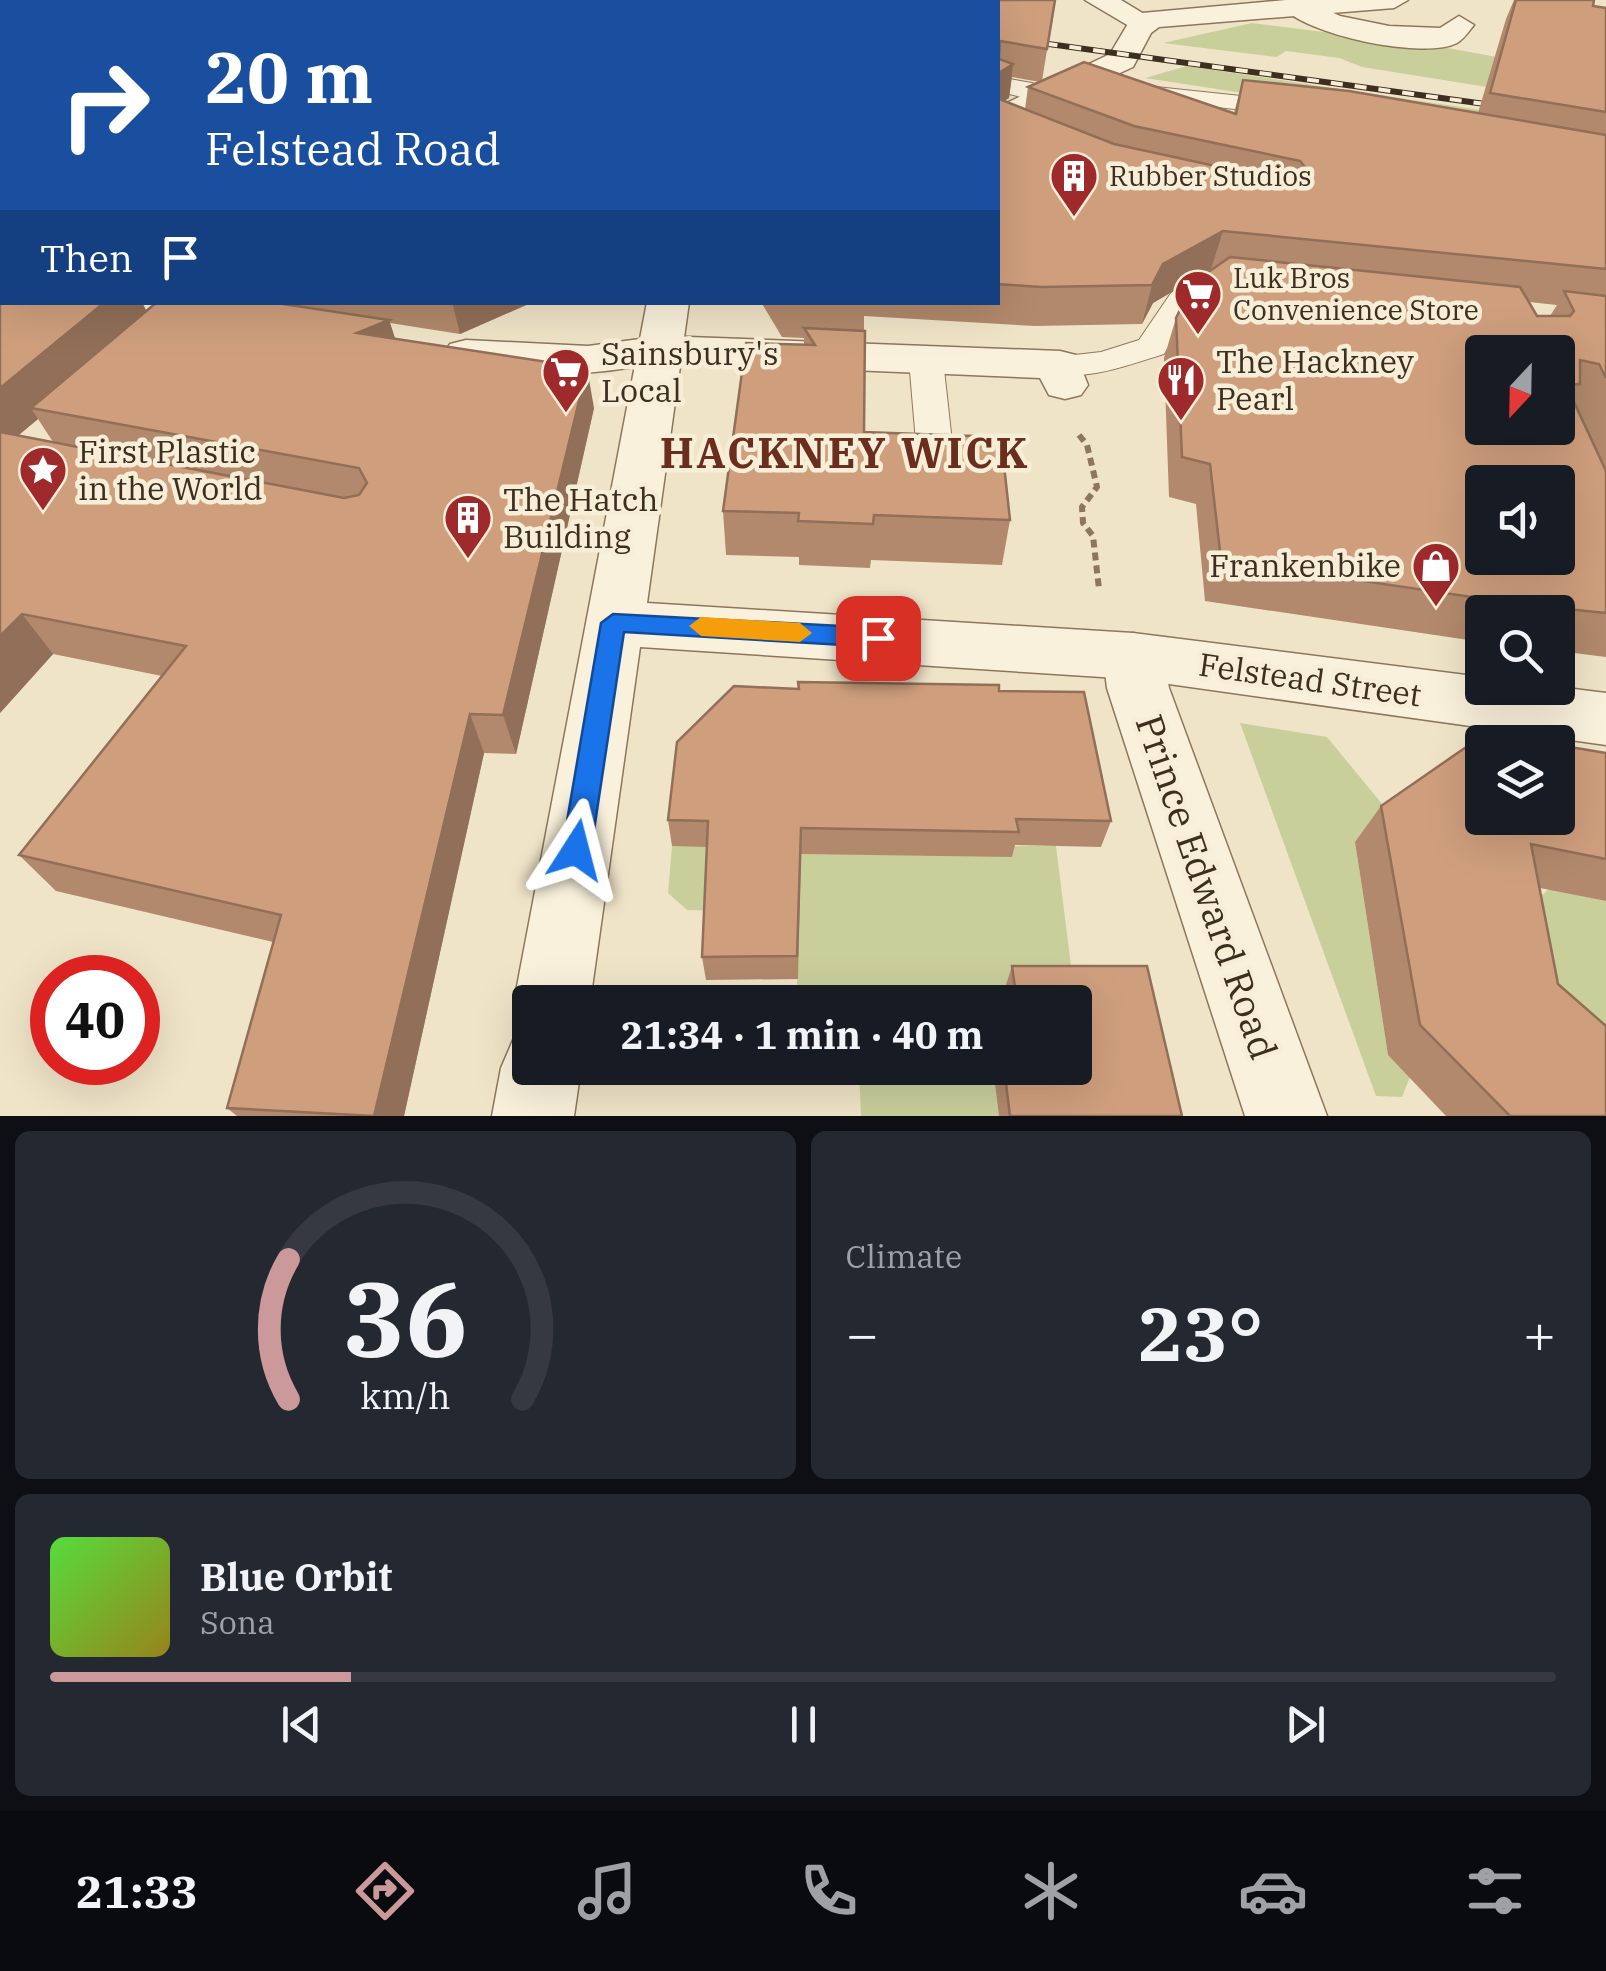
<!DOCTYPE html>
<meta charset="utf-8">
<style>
:root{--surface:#171b24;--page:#242831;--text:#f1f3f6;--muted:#9ea1a6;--line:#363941;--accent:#cc999b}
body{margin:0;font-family:"IBM Plex Serif",serif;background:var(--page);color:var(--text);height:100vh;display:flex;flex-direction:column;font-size:38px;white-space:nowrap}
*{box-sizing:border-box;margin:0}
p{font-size:32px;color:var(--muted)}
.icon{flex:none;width:55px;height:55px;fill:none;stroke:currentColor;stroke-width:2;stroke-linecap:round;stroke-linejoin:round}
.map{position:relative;height:1116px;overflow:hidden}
.drawer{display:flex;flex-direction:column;gap:15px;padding:15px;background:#0d0f14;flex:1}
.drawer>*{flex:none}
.guide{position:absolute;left:0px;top:0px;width:1000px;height:305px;box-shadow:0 10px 40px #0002;background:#1a4fa0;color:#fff;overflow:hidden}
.needle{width:65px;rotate:202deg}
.fabs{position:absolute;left:1465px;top:335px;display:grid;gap:20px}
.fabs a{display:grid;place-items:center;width:110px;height:110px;border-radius:10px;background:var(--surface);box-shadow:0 10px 40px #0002;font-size:50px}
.speed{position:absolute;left:30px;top:955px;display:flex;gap:20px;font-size:50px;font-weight:700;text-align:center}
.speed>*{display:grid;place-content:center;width:130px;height:130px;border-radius:50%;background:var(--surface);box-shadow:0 10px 40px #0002;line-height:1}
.speed .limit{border:15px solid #d22;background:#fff;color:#111}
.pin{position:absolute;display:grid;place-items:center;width:85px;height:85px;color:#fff;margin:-42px;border-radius:20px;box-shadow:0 5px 15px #0006}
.me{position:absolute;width:110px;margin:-55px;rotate:9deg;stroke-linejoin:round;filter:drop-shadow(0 0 8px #0008)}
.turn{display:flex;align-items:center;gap:35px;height:210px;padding:0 40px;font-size:45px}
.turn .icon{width:130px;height:130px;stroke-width:2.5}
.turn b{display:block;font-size:70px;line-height:85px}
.then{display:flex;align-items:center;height:95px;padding:0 40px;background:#0003;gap:20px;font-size:38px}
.big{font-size:75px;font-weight:800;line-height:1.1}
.drawer .tile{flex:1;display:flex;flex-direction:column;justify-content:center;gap:15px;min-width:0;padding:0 35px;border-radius:15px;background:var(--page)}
.drawer .dial{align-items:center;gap:0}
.dial svg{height:260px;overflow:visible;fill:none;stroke:var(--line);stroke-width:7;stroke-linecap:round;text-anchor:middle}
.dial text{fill:var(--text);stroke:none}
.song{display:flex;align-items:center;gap:30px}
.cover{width:120px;height:120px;border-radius:15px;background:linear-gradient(135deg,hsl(110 70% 55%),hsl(50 70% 35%))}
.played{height:10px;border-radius:5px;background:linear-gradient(90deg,var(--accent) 20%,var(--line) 20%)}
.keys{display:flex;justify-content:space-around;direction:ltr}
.heat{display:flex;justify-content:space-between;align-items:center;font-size:55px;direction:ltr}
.drawer .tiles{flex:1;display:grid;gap:15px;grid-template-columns:1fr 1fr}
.tile:last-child{grid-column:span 2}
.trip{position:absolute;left:512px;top:985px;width:580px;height:100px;border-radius:10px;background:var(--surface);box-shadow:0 10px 40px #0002;font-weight:800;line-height:100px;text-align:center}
.tabs{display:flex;height:160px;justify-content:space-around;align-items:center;background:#090b0e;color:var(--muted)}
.tabs .icon{width:70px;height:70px}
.tabs .on{color:var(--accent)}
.tabs b{font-size:45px;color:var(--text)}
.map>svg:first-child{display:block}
.green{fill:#c9cf9b}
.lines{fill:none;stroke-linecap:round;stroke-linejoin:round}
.service-casing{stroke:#8d765c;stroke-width:2}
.minor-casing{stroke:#8d765c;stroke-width:3}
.tertiary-casing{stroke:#8d765c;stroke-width:3}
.path{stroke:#8d765c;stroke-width:6;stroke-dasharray:8 5;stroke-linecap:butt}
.service{fill:#faf1dc;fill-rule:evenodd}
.minor{fill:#faf1dc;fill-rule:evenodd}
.tertiary{fill:#faf1dc;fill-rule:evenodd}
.rail-casing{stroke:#3d2e20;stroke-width:6}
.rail{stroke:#f7eed8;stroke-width:4;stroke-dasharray:12;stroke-linecap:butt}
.wall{fill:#b2896c;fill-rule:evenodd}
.shaded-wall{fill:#916f58}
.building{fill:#cf9f7d;stroke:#916f58;stroke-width:2.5;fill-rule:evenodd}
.route{fill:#1a73e8;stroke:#114b97;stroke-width:2.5}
.slow{fill:#f59e0b}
.labels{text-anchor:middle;stroke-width:9;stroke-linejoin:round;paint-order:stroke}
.far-poi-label{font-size:28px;fill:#3d2e20;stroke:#f7eed8;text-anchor:start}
.poi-label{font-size:32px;fill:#3d2e20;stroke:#f7eed8;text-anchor:start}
.street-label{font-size:32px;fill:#3d2e20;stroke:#f7eed8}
.near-street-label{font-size:38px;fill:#3d2e20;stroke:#f7eed8}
.district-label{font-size:42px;font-weight:bold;letter-spacing:2.5px;fill:#6b2e1e;stroke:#f7eed8}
</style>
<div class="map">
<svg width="1606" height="1116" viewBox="0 0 1606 1116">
<rect width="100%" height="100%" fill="#f0e4c8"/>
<g class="green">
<path d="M 1252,23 L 1442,47 L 1606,77 L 1606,106 L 1362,67 L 1339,58 L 1286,51 L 1277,57 L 1163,43 Z"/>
<path d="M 1187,66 L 1602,128 L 1374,113 L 1145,78 Z"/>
<path d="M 1240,723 L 1327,737 L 1392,816 L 1355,842 L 1388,1055 L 1410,1077 L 1402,1097 L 1376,1096 Z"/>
<path d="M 672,846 L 1056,846 L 1074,990 L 1006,1002 L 857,1002 L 856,992 L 797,989 L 799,913 L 687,910 L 668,893 Z"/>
<path d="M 1549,889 L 1606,901 L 1606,1094 L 1505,927 Z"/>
<path d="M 859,1068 L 993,1068 L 999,1116 L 861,1116 Z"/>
</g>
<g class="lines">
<g class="service-casing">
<g id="service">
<path d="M 998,77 L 1032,83 L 1059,97 L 1047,104 L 998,91 Z"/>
<path d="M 1137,85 L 1288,101 L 1300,108 L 1288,115 L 1129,97 L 1125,92 Z"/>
<path d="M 1218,275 L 1247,279 L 1251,285 L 1247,291 L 1202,298 L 1187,313 L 1164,354 C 1127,365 1087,382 1048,372 L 1043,365 L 1048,358 L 1101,352 L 1139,340 L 1171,293 L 1192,280 Z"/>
<path d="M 926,350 L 938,353 L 943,360 L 952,442 L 947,450 L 921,450 L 916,442 L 909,360 L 914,353 Z"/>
</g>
</g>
<g class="minor-casing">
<g id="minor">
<path d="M 1085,0 L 1121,0 L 1159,23 L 1154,29 L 1134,29 Z"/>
<path d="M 1286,0 L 1306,0 L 1340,16 L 1389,26 L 1440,28 L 1459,16 L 1474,25 C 1469,31 1464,39 1457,43 C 1425,60 1304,35 1282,6 Z"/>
<path d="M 119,302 L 218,302 L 242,308 L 249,317 L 242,326 L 227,330 L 125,311 Z"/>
<path d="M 662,336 L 1060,351 L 1076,355 L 1088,385 L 1081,395 L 1065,399 L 1049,395 L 1040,378 L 662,362 C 595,376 517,380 450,364 L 443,354 L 450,344 L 466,340 L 588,346 Z"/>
<path d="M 1133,633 L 1154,639 L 1163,656 L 1169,688 L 1327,1116 L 1245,1116 L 1107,688 L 1103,656 L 1112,639 Z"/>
</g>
</g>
<g class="tertiary-casing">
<g id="tertiary">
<path d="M 1286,0 L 1408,0 L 1394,8 L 1159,27 L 1151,33 L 1133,67 L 998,129 L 998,107 L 1110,54 L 1129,22 L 1142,13 Z"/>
<path d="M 647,302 L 689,302 L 647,603 L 1133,633 L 1482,677 L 1482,688 L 1558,687 L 1606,693 L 1606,745 L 1133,679 L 640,647 L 590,1002 L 530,1002 L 530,1031 L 525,1029 L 514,1002 Z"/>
<path d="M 530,1033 L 530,1068 L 581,1068 L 574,1116 L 492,1116 L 501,1068 L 513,1040 Z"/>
</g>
</g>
<path class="path" d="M 1079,435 L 1087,445 L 1097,487 L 1082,507 L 1083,523 L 1093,536 L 1099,589"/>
<use href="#service" class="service"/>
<use href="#minor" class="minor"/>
<use href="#tertiary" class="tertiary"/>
<g class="rail-casing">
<path id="rail" d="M 998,37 L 1507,107"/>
</g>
<use href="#rail" class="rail"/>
</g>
<g class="wall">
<path d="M 0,0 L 1055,0 L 1042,81 L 1234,113 L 1243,80 L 1478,113 L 1506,19 L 1514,0 L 1594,0 L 1593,6 L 1606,8 L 1606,657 L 1558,651 L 1558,612 L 1482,612 L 1482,642 L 1205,601 L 1196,504 L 1169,497 L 1164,358 L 1176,318 L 1211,269 L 1153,303 L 1142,324 L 1034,326 L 864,316 L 864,432 L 1010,520 L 1002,565 L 871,560 L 870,568 L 799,565 L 799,557 L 726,555 L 723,511 L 804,345 L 804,338 L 782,337 L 761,302 L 998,302 L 998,2 L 2,2 L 2,302 L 146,312 L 157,302 L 533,302 L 460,334 L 390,323 L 395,339 L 594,408 L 516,754 L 484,753 L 404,1116 L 237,1116 L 227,1108 L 273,942 L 56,891 L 19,855 L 162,676 L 53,654 L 0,713 ZM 1012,77 L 1040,82 L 1028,87 L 1025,109 L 1004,101 L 1009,98 ZM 1529,302 L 1557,305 L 1550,316 L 1537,316 ZM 38,419 L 53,442 L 18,435 Z"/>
<path d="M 799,689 L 999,691 L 1111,821 L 1101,847 L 1015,845 L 1012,857 L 801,854 L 798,979 L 706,980 L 702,957 L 707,847 L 672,846 L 668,820 Z"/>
<path d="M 1606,753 L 1606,901 L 1540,888 L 1558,984 L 1606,1116 L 1446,1116 L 1388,1055 L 1355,842 L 1381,806 Z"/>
<path d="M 1012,966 L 1147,966 L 1182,1116 L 999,1116 L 993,1068 L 1075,1068 L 1075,1002 L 1006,1002 L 1004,991 Z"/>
</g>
<g class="shaded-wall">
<path d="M 1013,64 L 1009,98 L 998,105 L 999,73 Z"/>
<path d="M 1223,231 L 1211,269 L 1153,303 L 1142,324 L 1152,285 L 1163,264 Z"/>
<path d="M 105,302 L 142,302 L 151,320 L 31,408 L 38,419 L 0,451 L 0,388 Z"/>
<path d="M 452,302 L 533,302 L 460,334 Z"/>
<path d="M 389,320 L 402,359 L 357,333 Z"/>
<path d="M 587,368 L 594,408 L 516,754 L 503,715 Z"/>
<path d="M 22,614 L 53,654 L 0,713 L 0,636 Z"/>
<path d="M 470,714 L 484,753 L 404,1116 L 374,1116 Z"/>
</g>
<g class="building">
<path d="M 0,0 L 1055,0 L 1047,49 L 1000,41 L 999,59 L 1013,64 L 999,73 L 999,99 L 1114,144 L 1289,182 L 1308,171 L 1300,161 L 1134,126 L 1028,87 L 1084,62 L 1236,114 L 1243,80 L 1349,91 L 1606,135 L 1606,269 L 1223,231 L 1163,264 L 1152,285 L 1041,287 L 998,284 L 998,2 L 2,2 L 2,302 L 105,302 L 0,388 Z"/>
<path d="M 1516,0 L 1594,0 L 1593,6 L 1606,8 L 1606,112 L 1490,93 Z"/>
<path d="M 1230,257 L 1520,287 L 1537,316 L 1570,316 L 1574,311 L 1564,291 L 1606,296 L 1606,378 L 1599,364 L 1580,360 L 1580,384 L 1569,385 L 1568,389 L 1606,471 L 1606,613 L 1519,604 L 1221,560 L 1210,464 L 1182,457 L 1176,318 L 1194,282 ZM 1482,352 L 1558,352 L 1558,428 L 1482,428 ZM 1482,482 L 1558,482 L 1558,558 L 1482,558 Z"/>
<path d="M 157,302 L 270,302 L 389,320 L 357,333 L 587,368 L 503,715 L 470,714 L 374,1116 L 227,1108 L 281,915 L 19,855 L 186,646 L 22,614 L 0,636 L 0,432 L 344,498 L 359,495 L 367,483 L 359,468 L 31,408 Z"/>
<path d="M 804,328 L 865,331 L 864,432 L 1001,437 L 1010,520 L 874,515 L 873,524 L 798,521 L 799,513 L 723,511 L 746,343 L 815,345 Z"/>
<path d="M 798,682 L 999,685 L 999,691 L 1084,692 L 1111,821 L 1016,819 L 1019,832 L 801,828 L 797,956 L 702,957 L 708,821 L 668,820 L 677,742 L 734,686 L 799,689 Z"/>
<path d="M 1485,734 L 1539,742 L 1482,742 L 1482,818 L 1558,818 L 1558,745 L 1606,753 L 1606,859 L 1531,844 L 1558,984 L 1606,1026 L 1606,1116 L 1510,1116 L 1420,1025 L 1381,806 Z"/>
<path d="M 1012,966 L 1147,966 L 1182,1116 L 1010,1116 L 1004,1068 L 1075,1068 L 1075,1002 L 1017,1002 Z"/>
</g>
<path class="route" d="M 613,614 L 878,628 L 890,638 L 878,647 L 624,632 L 591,850 L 586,860 L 576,863 L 566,860 L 562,850 L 601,623 Z"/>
<path class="slow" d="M 701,617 L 800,623 L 812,633 L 800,642 L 701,636 L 689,626 Z"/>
<defs>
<g id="building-pin" transform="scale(2.5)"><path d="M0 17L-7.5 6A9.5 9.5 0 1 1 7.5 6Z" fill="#9e2a2b" stroke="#f7eed8"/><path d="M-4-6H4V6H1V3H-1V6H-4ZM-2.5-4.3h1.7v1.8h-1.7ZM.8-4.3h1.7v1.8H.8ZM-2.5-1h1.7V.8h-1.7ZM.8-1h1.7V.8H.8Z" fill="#fff"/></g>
<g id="supermarket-pin" transform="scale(2.5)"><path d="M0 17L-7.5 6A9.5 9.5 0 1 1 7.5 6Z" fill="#9e2a2b" stroke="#f7eed8"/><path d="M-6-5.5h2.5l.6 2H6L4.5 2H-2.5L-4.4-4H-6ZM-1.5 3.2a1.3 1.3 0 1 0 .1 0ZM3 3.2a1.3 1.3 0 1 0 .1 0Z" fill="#fff"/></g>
<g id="restaurant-pin" transform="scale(2.5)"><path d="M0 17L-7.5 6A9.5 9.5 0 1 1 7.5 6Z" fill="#9e2a2b" stroke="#f7eed8"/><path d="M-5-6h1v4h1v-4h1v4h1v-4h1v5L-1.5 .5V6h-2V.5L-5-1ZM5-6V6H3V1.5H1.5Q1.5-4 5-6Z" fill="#fff"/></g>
<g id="sight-pin" transform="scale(2.5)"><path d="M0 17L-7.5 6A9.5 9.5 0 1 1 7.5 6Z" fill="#9e2a2b" stroke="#f7eed8"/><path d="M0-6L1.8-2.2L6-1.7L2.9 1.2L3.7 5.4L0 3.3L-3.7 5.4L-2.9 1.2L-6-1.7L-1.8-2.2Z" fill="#fff"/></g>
<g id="shop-pin" transform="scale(2.5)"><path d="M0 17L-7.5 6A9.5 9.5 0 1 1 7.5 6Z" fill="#9e2a2b" stroke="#f7eed8"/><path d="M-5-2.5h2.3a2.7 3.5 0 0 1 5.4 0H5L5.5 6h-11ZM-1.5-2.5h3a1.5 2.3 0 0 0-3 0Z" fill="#fff"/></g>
</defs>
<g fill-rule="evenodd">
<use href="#building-pin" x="1074" y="176"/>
<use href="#supermarket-pin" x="1198" y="294"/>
<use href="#supermarket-pin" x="566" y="372"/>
<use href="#restaurant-pin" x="1181" y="380"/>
<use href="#sight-pin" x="43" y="470"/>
<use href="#building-pin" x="468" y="518"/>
<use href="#shop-pin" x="1436" y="566"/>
</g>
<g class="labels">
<g class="far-poi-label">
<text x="1109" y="186">Rubber Studios</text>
<text x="1233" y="288">Luk Bros<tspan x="1233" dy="32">Convenience Store</tspan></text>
</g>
<g class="poi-label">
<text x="601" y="365">Sainsbury's<tspan x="601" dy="37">Local</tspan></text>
<text x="1216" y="373">The Hackney<tspan x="1216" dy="37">Pearl</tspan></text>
<text x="78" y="463">First Plastic<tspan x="78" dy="37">in the World</tspan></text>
<text x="503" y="511">The Hatch<tspan x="503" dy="37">Building</tspan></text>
<text x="1401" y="577" text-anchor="end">Frankenbike</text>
</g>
<g class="street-label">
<text transform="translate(1310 680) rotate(8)" y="11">Felstead Street</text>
</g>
<g class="near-street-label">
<text transform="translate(1206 887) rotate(71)" y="13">Prince Edward Road</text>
</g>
<g class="district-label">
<text x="845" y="468">HACKNEY WICK</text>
</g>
</g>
</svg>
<div class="fabs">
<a><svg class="needle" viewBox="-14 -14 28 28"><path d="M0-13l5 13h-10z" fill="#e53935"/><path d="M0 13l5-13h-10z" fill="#9ea1a6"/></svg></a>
<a><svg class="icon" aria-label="sound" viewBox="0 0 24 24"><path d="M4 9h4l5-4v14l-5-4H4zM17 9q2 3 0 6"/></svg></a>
<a><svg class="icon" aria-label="search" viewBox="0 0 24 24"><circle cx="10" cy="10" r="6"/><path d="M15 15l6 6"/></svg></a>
<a><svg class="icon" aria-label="layers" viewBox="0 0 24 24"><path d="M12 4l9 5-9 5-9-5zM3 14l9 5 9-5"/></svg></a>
</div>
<div class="speed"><div class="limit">40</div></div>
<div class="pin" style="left:878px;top:638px;background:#d93025"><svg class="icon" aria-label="arrive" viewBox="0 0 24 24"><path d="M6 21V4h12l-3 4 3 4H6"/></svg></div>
<svg class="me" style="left:576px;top:850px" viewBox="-20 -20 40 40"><path d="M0-17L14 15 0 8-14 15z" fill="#1a73e8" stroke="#fff" stroke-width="4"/></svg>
<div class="trip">21:34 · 1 min · 40 m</div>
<div class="guide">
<div class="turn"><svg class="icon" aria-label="right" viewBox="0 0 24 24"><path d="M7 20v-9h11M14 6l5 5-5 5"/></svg><div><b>20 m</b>Felstead Road</div></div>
<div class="then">Then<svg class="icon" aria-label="arrive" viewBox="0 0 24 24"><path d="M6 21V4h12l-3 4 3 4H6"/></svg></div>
</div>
</div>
<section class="drawer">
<div class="tiles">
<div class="tile dial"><svg viewBox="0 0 100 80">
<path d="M14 69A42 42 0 1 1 86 69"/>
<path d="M14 69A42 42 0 0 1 14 26" stroke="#cc999b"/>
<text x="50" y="56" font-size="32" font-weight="700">36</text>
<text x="50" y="72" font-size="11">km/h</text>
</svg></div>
<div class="tile"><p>Climate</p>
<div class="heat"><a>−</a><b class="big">23°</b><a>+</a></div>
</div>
<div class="tile">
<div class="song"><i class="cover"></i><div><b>Blue Orbit</b><p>Sona</p></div></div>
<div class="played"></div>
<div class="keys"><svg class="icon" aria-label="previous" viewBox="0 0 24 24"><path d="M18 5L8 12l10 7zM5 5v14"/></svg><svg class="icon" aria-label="pause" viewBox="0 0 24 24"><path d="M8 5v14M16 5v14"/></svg><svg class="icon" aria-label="next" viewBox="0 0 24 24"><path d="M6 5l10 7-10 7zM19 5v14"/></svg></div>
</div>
</div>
</section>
<nav class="tabs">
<b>21:33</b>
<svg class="icon on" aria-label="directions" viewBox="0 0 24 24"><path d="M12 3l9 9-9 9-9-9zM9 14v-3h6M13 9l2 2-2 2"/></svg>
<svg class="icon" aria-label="music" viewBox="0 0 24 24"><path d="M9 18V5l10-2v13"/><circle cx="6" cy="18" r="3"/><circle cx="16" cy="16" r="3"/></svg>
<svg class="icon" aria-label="phone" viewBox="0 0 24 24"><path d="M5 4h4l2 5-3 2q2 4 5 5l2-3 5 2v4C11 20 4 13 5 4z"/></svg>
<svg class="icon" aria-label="climate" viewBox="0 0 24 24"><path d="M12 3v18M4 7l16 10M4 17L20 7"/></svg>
<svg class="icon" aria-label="car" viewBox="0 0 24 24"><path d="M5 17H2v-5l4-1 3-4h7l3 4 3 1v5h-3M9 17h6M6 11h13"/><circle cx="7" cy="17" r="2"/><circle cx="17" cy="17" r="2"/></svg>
<svg class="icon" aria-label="filters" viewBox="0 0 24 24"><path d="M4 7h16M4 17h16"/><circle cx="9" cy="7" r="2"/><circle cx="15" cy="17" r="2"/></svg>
</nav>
